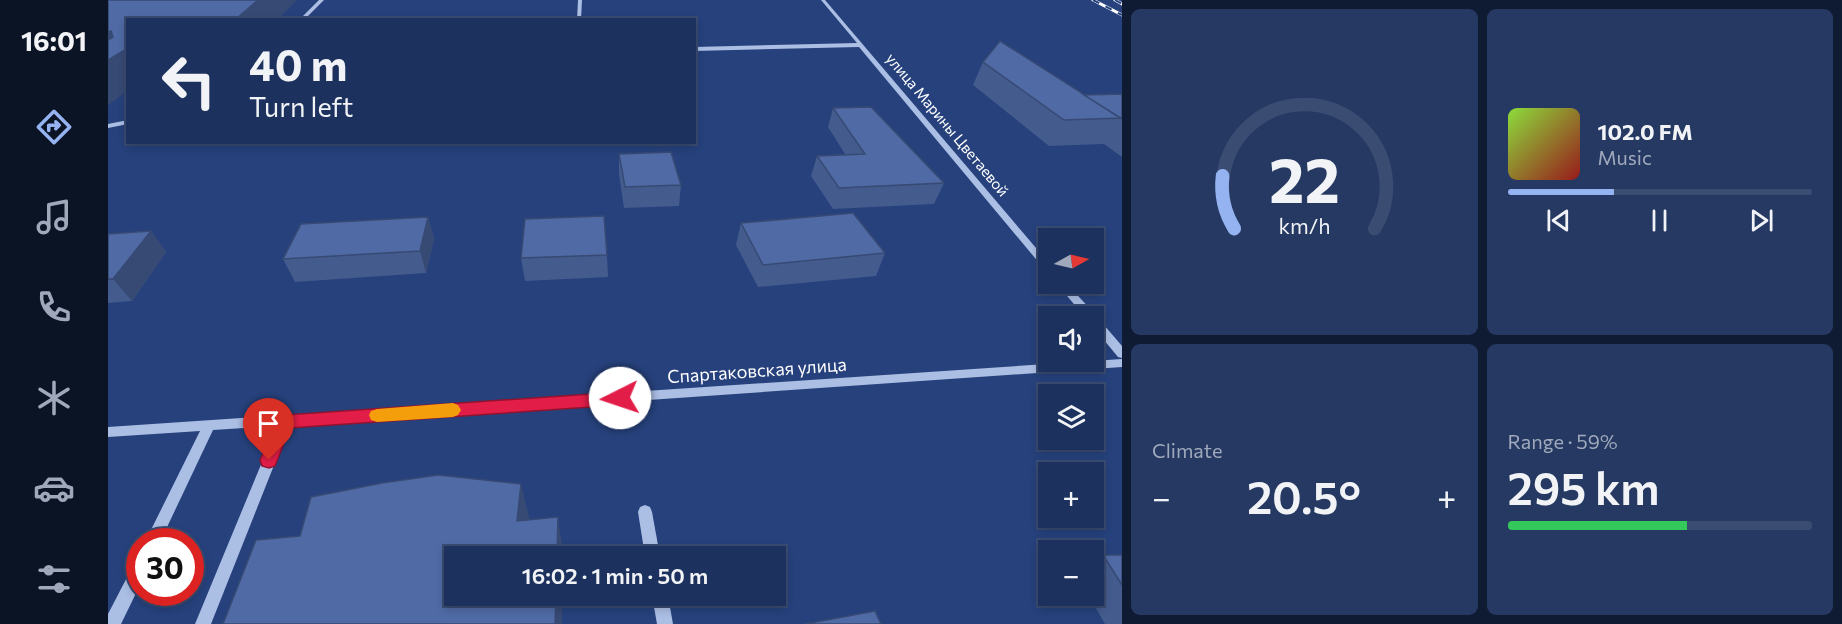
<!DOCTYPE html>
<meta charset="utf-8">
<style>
:root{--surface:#1c315d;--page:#253963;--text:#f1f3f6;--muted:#a0a9bc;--line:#3a4c72;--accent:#95b2f1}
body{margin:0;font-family:Commissioner,sans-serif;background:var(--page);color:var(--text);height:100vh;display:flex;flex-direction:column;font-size:22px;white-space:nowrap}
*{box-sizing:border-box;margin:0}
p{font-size:20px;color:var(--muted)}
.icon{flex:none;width:33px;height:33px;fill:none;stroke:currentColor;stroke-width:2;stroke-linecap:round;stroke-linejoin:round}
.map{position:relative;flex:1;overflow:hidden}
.details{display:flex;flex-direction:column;gap:9px;padding:9px;background:#0f1b33;width:720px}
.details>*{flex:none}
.hud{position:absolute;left:18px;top:18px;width:570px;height:126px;border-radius:0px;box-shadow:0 3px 9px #0003,0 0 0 2px var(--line);background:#1c315d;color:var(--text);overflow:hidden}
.needle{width:39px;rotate:82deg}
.tools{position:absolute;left:930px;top:228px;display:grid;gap:12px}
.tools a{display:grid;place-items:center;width:66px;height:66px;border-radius:0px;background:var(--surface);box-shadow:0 3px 9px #0003,0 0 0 2px var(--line);font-size:30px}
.speed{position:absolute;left:18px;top:528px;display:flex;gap:12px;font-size:30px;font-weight:700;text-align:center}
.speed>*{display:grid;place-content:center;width:78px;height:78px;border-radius:50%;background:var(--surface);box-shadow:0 3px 9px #0003,0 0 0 2px var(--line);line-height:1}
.speed .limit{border:9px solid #d22;background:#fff;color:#111}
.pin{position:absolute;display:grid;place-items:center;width:51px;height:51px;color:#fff;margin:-62px -26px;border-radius:50% 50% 50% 0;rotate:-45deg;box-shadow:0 0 6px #0007}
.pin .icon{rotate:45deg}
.me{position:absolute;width:66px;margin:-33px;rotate:266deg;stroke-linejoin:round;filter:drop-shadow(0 0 4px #0008)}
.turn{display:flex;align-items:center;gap:21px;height:126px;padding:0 24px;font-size:27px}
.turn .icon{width:78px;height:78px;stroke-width:2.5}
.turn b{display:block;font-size:42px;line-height:51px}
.big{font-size:45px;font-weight:600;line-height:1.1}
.details .tile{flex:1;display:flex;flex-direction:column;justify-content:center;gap:9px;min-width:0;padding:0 21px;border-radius:9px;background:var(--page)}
.details .dial{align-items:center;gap:0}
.dial svg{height:156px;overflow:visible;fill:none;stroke:var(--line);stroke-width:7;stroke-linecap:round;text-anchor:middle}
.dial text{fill:var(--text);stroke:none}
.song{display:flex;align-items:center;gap:18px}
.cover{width:72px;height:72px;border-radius:9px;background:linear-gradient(135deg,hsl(90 70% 55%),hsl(0 70% 35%))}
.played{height:6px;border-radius:3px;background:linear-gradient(90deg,var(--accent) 35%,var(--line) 35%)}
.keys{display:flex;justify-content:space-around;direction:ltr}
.heat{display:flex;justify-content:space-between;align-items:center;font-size:33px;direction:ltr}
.charge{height:9px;border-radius:4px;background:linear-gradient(90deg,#34c759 59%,var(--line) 0)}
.details .tiles{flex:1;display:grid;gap:9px;grid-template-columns:repeat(2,1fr)}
.trip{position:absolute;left:336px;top:546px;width:342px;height:60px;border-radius:0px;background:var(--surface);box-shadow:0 3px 9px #0003,0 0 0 2px var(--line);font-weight:600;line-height:60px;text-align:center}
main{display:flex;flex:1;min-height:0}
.tab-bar{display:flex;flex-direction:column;width:108px;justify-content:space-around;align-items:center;background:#0b1425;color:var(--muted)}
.tab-bar .icon{width:42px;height:42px}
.tab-bar .current{color:var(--accent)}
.tab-bar b{font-size:27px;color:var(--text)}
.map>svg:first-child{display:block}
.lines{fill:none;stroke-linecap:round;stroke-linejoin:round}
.minor{fill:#abbee4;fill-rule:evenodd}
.rail-casing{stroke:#fff;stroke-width:3}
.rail{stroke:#26417c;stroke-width:2;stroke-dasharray:7;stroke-linecap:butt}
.wall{fill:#445b8e}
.shaded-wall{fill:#374a74}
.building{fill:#4f6aa5;stroke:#374a74;stroke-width:1.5}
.route{fill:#e11d48;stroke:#92132f;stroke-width:1.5}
.slow{fill:#f59e0b}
.labels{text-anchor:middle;stroke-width:4.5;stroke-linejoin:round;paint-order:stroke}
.far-street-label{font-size:15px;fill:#fff;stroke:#26417c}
.street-label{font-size:18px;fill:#fff;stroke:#26417c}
</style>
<main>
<nav class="tab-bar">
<b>16:01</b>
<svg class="icon current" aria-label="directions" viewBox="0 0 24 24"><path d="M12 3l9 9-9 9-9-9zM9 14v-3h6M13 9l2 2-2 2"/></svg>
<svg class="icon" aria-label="music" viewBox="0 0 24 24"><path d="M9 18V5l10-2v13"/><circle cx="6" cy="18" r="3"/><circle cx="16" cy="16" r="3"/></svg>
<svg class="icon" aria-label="phone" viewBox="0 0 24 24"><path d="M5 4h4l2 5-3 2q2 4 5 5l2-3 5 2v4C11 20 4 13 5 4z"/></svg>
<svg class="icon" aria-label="climate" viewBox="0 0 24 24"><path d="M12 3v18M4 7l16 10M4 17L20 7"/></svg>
<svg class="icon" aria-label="car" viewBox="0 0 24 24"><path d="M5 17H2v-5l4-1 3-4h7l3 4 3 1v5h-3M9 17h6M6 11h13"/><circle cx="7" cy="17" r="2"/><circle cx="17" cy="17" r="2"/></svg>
<svg class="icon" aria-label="filters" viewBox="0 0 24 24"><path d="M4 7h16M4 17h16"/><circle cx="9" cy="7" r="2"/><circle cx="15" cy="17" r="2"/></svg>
</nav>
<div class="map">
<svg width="1014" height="624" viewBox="0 0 1014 624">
<rect width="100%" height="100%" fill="#26417c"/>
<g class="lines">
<g class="minor">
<path d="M 211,0 L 216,0 L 196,20 L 191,20 Z"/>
<path d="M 470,0 L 474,0 L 473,20 L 469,20 Z"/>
<path d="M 713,0 L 717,0 L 940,262 L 940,271 L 937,270 L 751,47 L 586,51 L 586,47 L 749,43 Z"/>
<path d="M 20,120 L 20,124 L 0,128 L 0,124 Z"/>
<path d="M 949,284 L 959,284 L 986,313 L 986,317 L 990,318 L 1014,346 L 1014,358 L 1010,357 L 986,328 L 986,316 L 976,316 Z"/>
<path d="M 1014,359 L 1014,367 L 182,425 L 103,624 L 87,624 L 169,426 L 105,430 L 52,542 L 37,542 L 92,431 L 0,437 L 0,427 Z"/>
<path d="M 537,505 L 542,507 L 544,512 L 552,556 L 537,556 L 530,512 L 532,507 Z"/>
<path d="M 32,559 L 32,585 L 13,624 L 0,624 L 0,614 L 27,562 Z"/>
<path d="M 544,596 L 560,596 L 565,624 L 549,624 Z"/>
</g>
<g class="rail-casing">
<g id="rail">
<path d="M 985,0 L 1014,15"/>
<path d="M 1007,0 L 1014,4"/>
</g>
</g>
<use href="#rail" class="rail"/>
</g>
<g class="wall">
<path d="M 875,62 L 976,95 L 1014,94 L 1014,157 L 996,144 L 941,146 L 865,85 Z"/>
<path d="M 725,108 L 836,183 L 826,204 L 725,209 L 703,176 L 709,156 L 737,154 L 720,127 Z"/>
<path d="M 511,154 L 573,185 L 571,206 L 516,208 L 511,174 Z"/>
<path d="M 320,217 L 326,239 L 318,273 L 187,282 L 175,259 Z"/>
<path d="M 633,223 L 777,253 L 768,276 L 650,287 L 628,245 Z"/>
<path d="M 43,231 L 58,252 L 24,301 L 0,303 L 0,234 Z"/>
<path d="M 499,255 L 500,277 L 417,281 L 413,258 Z"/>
<path d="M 995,555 L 1014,555 L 1014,624 L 997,624 L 981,596 L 986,596 L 986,562 Z"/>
</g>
<g class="shaded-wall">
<path d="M 150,0 L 189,0 L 169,20 L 128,20 Z"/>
<path d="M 3,31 L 20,48 L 20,91 L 0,105 L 0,32 Z"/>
<path d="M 320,217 L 326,239 L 318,273 L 312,251 Z"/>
<path d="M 43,231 L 58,252 L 24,301 L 5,279 Z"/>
<path d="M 413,484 L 422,521 L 409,521 Z"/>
<path d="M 450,517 L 455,552 L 455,556 L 449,556 Z"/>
<path d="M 448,596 L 454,596 L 454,624 L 447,624 Z"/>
</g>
<g class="building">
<path d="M 0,0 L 150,0 L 128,19 L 20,20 L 20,48 L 0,60 L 0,39 L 2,39 L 5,37 L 3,31 L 0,32 Z"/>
<path d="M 892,41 L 1013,118 L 956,120 L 875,62 Z"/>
<path d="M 1014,94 L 1014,119 L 976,95 Z"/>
<path d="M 763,107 L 836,183 L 731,188 L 709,156 L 757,154 L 725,108 Z"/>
<path d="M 563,152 L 573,185 L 517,187 L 511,154 Z"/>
<path d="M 745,213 L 777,253 L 655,265 L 633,223 Z"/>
<path d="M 496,216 L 499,255 L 413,258 L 417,219 Z"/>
<path d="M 320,217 L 312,251 L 175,259 L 193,224 Z"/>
<path d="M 43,231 L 5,279 L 0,279 L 0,234 Z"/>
<path d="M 330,475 L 413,484 L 409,521 L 450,517 L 449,556 L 346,556 L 346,596 L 448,596 L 447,624 L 115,624 L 148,540 L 192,536 L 203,497 L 274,483 Z"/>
<path d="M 995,555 L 1014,555 L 1014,585 Z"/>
<path d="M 767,611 L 773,624 L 697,624 Z"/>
</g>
<path class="route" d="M 512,392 L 517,394 L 520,398 L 517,403 L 512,405 L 182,428 L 167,466 L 161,468 L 154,466 L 152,460 L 171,417 L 177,415 Z"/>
<path class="slow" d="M 345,403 L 350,405 L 353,410 L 350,415 L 345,417 L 269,422 L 263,420 L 261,415 L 263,411 L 269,409 Z"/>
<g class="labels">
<g class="far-street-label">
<text transform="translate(839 125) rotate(50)" y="5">улица Марины Цветаевой</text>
</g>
<g class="street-label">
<text transform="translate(649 371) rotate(-4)" y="6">Спартаковская улица</text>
</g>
</g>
</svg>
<div class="tools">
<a><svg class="needle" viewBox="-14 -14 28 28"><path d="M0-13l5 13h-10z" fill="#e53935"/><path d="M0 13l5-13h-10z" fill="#a0a9bc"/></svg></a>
<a><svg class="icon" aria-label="sound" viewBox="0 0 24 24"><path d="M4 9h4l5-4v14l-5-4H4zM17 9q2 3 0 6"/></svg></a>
<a><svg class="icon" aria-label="layers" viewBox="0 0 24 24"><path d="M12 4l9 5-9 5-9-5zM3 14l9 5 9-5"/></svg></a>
<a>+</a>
<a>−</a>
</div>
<div class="speed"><div class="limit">30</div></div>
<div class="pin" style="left:161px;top:460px;background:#d93025"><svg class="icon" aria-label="arrive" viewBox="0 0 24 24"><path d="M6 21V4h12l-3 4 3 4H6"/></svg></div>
<svg class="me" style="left:512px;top:398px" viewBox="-20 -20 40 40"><circle r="19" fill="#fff"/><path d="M0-13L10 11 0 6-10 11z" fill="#e11d48"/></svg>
<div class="trip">16:02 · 1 min · 50 m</div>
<div class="hud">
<div class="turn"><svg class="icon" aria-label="left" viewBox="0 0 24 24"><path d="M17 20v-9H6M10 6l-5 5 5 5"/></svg><div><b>40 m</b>Turn left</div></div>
</div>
</div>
<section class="details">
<div class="tiles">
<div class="tile dial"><svg viewBox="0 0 100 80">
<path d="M14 69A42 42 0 1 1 86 69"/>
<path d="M14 69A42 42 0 0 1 8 42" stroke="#95b2f1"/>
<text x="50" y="56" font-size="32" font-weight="700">22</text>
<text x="50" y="72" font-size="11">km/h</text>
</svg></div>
<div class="tile">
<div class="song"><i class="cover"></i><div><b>102.0 FM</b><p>Music</p></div></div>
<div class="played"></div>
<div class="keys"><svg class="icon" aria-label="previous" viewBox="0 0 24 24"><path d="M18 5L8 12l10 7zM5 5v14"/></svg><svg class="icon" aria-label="pause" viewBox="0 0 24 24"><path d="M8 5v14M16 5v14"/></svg><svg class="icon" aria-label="next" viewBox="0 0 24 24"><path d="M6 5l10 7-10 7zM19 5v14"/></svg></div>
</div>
<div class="tile"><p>Climate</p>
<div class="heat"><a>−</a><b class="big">20.5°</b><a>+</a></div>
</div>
<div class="tile"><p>Range · 59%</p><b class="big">295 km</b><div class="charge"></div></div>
</div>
</section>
</main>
